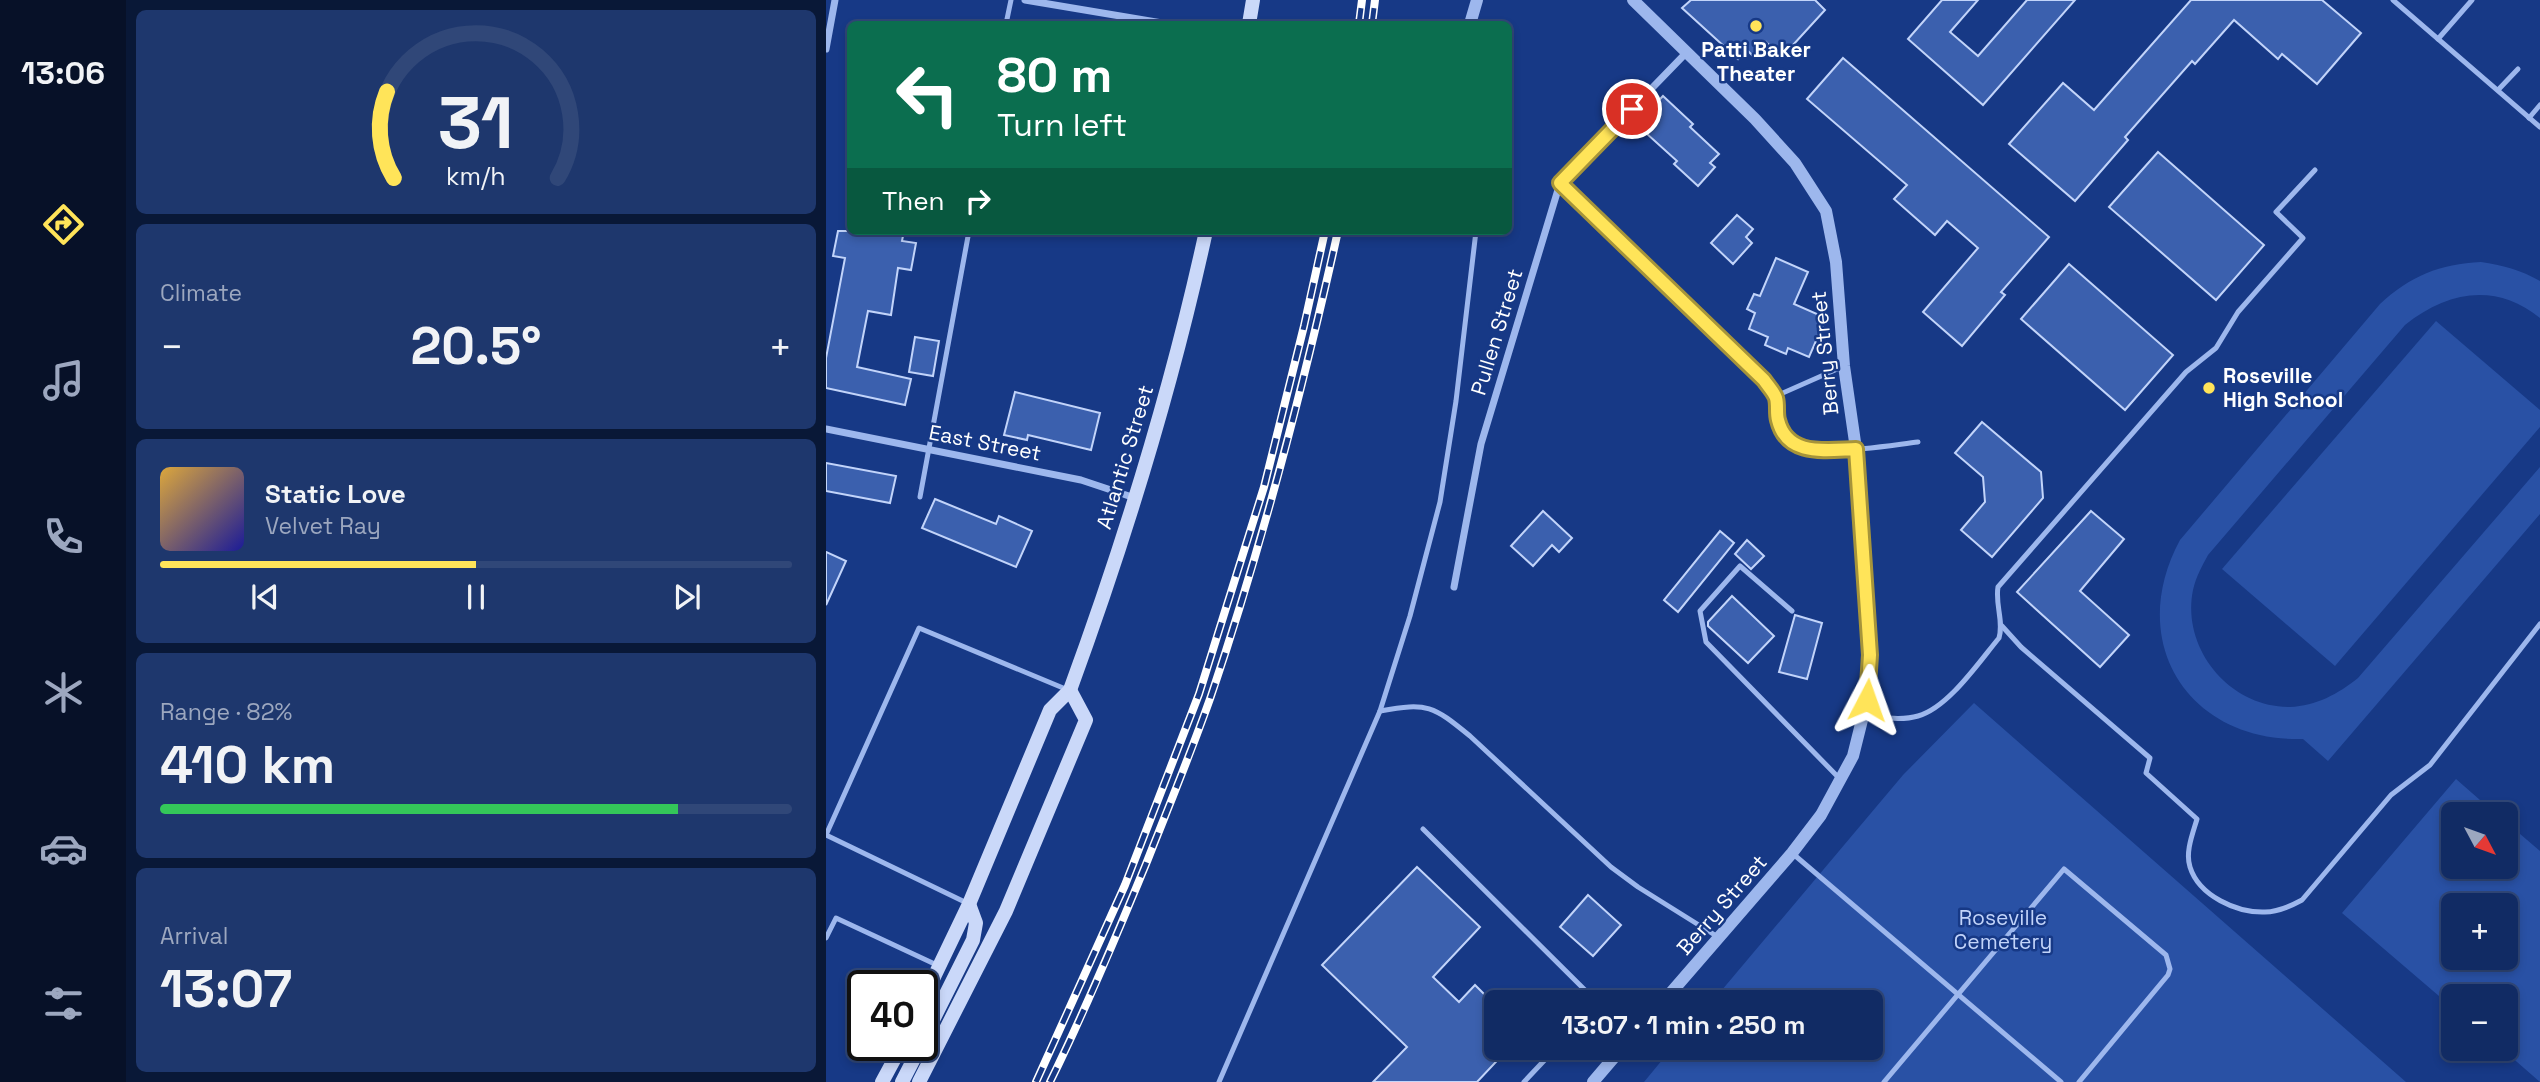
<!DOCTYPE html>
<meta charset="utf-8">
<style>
:root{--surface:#112b64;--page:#1e376d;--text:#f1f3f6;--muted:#9ca7bf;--line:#304778;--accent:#ffe459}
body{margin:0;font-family:"Space Grotesk",sans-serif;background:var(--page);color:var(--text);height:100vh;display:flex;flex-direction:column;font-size:26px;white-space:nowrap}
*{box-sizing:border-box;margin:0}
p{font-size:23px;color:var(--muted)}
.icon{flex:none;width:38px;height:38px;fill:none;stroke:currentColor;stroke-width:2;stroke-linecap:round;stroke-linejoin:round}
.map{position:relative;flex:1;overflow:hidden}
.sheet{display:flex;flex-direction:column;gap:10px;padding:10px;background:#091837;width:700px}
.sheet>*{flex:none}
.hud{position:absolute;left:21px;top:21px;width:665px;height:214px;border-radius:10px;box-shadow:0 4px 10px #0003,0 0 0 2px var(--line);background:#0b6e4f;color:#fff;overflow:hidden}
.needle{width:46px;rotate:131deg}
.controls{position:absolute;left:1615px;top:802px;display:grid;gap:14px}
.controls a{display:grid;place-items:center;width:77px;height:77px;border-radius:10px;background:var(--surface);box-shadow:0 4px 10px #0003,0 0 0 2px var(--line);font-size:35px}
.speed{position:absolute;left:21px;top:970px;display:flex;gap:14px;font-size:35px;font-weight:700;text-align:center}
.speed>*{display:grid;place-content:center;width:91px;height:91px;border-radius:50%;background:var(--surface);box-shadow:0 4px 10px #0003,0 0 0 2px var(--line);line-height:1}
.speed .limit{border:4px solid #111;border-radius:10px;background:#fff;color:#111}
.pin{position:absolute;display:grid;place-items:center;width:60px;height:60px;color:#fff;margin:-30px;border:4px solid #fff;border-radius:50%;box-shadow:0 2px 7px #0007}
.me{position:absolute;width:77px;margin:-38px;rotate:4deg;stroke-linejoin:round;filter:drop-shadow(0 0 5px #0008)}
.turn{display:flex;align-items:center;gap:24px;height:147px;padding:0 35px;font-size:32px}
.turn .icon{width:91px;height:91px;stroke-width:2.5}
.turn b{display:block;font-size:49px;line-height:60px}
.then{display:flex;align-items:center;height:66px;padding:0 35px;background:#0003;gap:14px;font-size:26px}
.big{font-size:52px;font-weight:700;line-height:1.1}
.sheet .tile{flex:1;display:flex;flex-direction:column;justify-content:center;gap:10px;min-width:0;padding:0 24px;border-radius:10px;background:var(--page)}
.sheet .dial{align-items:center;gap:0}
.dial svg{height:182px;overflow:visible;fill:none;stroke:var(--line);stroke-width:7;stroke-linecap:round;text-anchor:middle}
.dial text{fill:var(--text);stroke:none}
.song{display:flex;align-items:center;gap:21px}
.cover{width:84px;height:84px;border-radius:10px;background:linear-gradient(135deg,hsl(40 70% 55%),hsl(240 70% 35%))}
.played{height:7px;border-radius:4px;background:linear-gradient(90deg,var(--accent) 50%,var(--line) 50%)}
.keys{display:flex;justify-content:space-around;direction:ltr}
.heat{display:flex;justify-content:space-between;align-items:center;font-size:38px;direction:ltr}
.charge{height:10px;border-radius:5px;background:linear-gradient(90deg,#34c759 82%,var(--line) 0)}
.trip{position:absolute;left:658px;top:990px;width:399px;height:70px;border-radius:10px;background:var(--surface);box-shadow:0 4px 10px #0003,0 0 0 2px var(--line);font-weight:700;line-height:70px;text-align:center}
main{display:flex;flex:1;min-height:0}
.dock{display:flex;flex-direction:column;width:126px;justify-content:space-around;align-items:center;background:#071128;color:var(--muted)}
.dock .icon{width:49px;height:49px}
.dock .on{color:var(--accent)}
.dock b{font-size:32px;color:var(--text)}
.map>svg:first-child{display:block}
.green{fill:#2951a5;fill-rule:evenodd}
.building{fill:#3b60ae;stroke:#c2d4fa;stroke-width:2}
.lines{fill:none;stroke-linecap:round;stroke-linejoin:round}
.service{stroke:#9db7ed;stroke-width:5}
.minor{stroke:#9db7ed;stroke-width:7}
.tertiary{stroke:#9db7ed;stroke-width:12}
.secondary{stroke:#cad8f9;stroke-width:14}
.rail-casing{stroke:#fff;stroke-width:8}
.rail{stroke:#173986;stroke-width:5;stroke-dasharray:16;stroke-linecap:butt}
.route-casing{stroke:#a6943a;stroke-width:18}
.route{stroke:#ffe459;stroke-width:12}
.poi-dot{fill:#ffe459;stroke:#173986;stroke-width:2.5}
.labels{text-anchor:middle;stroke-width:5;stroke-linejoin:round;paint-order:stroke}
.poi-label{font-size:21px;font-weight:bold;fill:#fff;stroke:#173986}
.street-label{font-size:21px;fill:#fff;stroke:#173986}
.park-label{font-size:21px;fill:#c2d4fa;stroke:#173986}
</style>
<main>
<nav class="dock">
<b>13:06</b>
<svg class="icon on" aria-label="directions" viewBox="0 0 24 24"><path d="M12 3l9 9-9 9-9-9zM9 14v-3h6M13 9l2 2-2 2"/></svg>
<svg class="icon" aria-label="music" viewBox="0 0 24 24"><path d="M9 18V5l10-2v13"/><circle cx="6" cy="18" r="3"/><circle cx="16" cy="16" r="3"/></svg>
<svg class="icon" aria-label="phone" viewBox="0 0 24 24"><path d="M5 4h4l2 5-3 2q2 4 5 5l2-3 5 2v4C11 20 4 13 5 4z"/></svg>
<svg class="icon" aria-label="climate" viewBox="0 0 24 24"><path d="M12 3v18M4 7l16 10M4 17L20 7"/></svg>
<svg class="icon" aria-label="car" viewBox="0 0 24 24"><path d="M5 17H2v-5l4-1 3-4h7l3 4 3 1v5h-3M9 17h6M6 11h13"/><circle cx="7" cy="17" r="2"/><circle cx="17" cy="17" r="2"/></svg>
<svg class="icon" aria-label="filters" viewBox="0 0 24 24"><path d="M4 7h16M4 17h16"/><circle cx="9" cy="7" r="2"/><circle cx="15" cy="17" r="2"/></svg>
</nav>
<section class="sheet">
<div class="tile dial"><svg viewBox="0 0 100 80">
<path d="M14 69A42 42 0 1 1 86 69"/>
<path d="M14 69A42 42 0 0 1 11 31" stroke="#ffe459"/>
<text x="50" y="56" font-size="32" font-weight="700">31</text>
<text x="50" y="72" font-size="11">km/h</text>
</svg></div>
<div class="tile"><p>Climate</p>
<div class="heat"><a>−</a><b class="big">20.5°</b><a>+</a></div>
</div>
<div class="tile">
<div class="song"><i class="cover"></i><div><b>Static Love</b><p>Velvet Ray</p></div></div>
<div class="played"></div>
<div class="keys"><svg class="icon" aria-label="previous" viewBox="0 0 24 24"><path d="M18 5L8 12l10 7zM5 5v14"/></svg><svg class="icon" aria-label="pause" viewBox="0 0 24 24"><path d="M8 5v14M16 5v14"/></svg><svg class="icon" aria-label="next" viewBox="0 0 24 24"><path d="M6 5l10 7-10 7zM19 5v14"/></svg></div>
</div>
<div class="tile"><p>Range · 82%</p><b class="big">410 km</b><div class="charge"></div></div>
<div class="tile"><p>Arrival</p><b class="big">13:07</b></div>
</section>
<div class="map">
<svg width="1714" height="1082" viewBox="0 0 1714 1082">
<rect width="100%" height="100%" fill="#173986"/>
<g class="green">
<path d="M 1655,262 C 1676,265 1695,270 1714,281 L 1714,318 C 1670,282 1621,291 1579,325 L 1382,555 C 1376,566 1370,577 1367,590 C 1355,649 1404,708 1464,707 C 1490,706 1512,694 1532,678 L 1714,467 L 1714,514 L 1502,761 L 1477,739 C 1362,742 1299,642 1354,540 L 1554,304 C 1584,276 1614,264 1655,262 Z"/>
<path d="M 1610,321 L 1714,410 L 1714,427 L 1509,666 L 1396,569 Z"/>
<path d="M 1148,703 L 1580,1082 L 818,1082 L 846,1048 L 1045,1048 L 1045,1003 L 885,1003 L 1077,775 Z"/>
<path d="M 1630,779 L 1670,814 L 1628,814 L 1628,866 L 1680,866 L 1680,822 L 1714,851 L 1714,1082 L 1675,1048 L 1680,1048 L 1680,996 L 1628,996 L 1627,1008 L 1516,913 ZM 1628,905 L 1680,905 L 1680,957 L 1628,957 Z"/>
</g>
<g class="building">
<path d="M 865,0 L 989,0 L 999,10 L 956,57 L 940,42 L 927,56 L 920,49 L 912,59 L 856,8 Z"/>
<path d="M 1116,0 L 1152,0 L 1124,32 L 1152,56 L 1201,0 L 1249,0 L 1157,105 L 1082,39 Z"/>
<path d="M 1365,0 L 1496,0 L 1535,33 L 1491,84 L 1456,54 L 1452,59 L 1408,20 L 1369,64 L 1366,61 L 1299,137 L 1302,140 L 1249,201 L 1183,144 L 1237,83 L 1268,110 Z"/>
<path d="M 1017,58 L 1223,237 L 1175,292 L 1179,295 L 1136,346 L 1097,312 L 1152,248 L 1121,221 L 1109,235 L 1068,199 L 1081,185 L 981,99 Z"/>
<path d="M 837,96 L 867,124 L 864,127 L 893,154 L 884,163 L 889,167 L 872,186 L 848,164 L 851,161 L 810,124 Z"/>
<path d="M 1332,152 L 1438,245 L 1390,300 L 1283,207 Z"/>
<path d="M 911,215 L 927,229 L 920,237 L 926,243 L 907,264 L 885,243 Z"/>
<path d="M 12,231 L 78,231 L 76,241 L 90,243 L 85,270 L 72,268 L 65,315 L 42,311 L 31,367 L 85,379 L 79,405 L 0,388 L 0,358 L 19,258 L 7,256 Z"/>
<path d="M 950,258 L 982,272 L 968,304 L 1000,318 L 983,357 L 962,348 L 960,354 L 939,345 L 942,337 L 923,329 L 929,313 L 921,309 L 928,294 L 934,296 Z"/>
<path d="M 1243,264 L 1347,355 L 1299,410 L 1195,319 Z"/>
<path d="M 89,337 L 113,341 L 107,376 L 83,372 Z"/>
<path d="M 189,392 L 274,413 L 265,450 L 202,435 L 201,440 L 178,435 Z"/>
<path d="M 1156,422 L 1215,472 L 1217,498 L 1166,557 L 1135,530 L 1159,502 L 1157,477 L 1129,453 Z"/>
<path d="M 0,463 L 70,476 L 64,503 L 0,491 Z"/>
<path d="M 109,499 L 170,524 L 173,516 L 206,531 L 190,567 L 96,528 Z"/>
<path d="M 717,511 L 746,538 L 733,552 L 726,545 L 707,566 L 685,546 Z"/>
<path d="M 1265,511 L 1298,539 L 1254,591 L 1303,635 L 1274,667 L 1191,592 Z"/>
<path d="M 894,531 L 908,543 L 852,612 L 838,600 Z"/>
<path d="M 921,540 L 938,556 L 925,569 L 909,554 Z"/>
<path d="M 0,552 L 20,561 L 0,605 Z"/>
<path d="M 906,596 L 948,636 L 922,663 L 882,626 L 882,622 Z"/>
<path d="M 969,615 L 996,623 L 981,679 L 953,672 Z"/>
<path d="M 591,867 L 654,927 L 607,977 L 633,1002 L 649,985 L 670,1006 L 670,1048 L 683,1048 L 651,1082 L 547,1082 L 581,1047 L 496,965 Z"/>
<path d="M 762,895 L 795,925 L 767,956 L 734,927 Z"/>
</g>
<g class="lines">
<g class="service">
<path d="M 1567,0 L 1714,127"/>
<path d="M 180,24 L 185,0"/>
<path d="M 1612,39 L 1646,0"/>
<path d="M 1672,90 L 1692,69"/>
<path d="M 1703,118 L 1714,105"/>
<path d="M 734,183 L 938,380 C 942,386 948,392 950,398 C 953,411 950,424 958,436 C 976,462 1063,445 1092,442"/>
<path d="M 950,396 L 1018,366"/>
<path d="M 94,497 L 143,231"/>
<path d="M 966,611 L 914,566 L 874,611 L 880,642 L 1013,778"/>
<path d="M 1176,626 L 1195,647 L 1324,758 L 1320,773 L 1371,819 C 1367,833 1359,852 1364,867 C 1373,896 1411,913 1439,912 C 1452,912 1465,906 1476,900 L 1565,795 L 1604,765 L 1714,624"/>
<path d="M 554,711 C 602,702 607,706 644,736 L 785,867 L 812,887 L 892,937"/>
<path d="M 1038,716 C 1055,717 1075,721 1092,716 C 1122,708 1153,662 1173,638 C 1178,621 1169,605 1172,587 L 1360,372 L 1390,348 L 1412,312 L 1477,238 L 1450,212 L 1489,170"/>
<path d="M 597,829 L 772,1003"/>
<path d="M 966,853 L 1235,1082"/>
<path d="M 143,904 L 0,835 L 93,628 L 242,690"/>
<path d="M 0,938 L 10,918 L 113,966"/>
<path d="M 393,1082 L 554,711 L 584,616 L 614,502 L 630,401 L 650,231"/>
<path d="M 698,1082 L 730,1048"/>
<path d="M 1058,1082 L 1238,869 L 1340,955 L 1344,969 L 1342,975 L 1253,1082"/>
</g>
<g class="minor">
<path d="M 199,0 L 342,24"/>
<path d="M 0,49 L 9,0"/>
<path d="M 0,429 L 255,480 L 309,498"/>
<path d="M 628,587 L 655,444 L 734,183 L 860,53"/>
</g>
<g class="tertiary">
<path d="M 807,0 L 929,119 L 969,163 L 1000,211 L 1010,262 L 1018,366 L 1030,449 L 1044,655 L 1041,700 L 1027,756 L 995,815 L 966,853 L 836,1003"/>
<path d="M 644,24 L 651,0"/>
<path d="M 767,1082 L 796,1048"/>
</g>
<g class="secondary">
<path d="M 423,24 L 427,0"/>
<path d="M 96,1002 L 143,904 L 224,710 L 244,690 C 299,540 346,387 380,231"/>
<path d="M 96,1042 L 147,940 L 150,923 L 143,904"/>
<path d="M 56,1082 L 76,1045"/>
<path d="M 76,1082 L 95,1045"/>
<path d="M 93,1082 L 180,911 L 260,720 L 244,690"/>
</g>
<g class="rail-casing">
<g id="rail">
<path d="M 533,24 L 536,0"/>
<path d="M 546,24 L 549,0"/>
<path d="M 210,1082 L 299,885 L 373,694 L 438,487 L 478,326 L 499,231"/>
<path d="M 224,1082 C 259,1011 290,937 320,864 C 342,808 365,753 385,696 C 437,543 477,388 512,231"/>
</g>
</g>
<use href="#rail" class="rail"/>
</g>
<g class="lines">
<g class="route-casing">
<path id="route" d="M 806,109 L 734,183 L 938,380 C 942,386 948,392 950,398 C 952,405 950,413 952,420 C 961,457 999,450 1030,449 L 1044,655 L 1041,700"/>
</g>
<use href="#route" class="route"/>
</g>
<g class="poi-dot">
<circle cx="930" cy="26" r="7"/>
<circle cx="1383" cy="388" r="7"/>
</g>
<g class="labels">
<g class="poi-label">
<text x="930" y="57">Patti Baker<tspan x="930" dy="24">Theater</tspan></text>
<text x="1397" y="383" text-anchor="start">Roseville<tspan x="1397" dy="24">High School</tspan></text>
</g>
<g class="street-label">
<text transform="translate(671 332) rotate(-73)" y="7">Pullen Street</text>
<text transform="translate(999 353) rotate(-96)" y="7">Berry Street</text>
<text transform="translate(159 443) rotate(11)" y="7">East Street</text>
<text transform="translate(299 457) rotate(-73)" y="7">Atlantic Street</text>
<text transform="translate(896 905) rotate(-49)" y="7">Berry Street</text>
</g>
<g class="park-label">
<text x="1177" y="925">Roseville<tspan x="1177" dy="24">Cemetery</tspan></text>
</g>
</g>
</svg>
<div class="controls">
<a><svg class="needle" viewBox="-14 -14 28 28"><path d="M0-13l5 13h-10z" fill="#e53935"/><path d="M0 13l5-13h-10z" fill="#9ca7bf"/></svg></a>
<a>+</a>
<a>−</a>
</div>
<div class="speed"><div class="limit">40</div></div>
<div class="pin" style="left:806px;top:109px;background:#d93025"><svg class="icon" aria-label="arrive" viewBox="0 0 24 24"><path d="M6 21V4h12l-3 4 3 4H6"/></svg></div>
<svg class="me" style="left:1041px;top:700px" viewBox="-20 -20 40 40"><path d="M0-17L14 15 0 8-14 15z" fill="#ffe459" stroke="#fff" stroke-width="4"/></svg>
<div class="trip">13:07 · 1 min · 250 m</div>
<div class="hud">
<div class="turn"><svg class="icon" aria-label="left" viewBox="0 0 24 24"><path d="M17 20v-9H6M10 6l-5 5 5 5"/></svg><div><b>80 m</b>Turn left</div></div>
<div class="then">Then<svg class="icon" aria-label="right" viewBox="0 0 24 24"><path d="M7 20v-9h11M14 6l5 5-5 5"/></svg></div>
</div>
</div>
</main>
